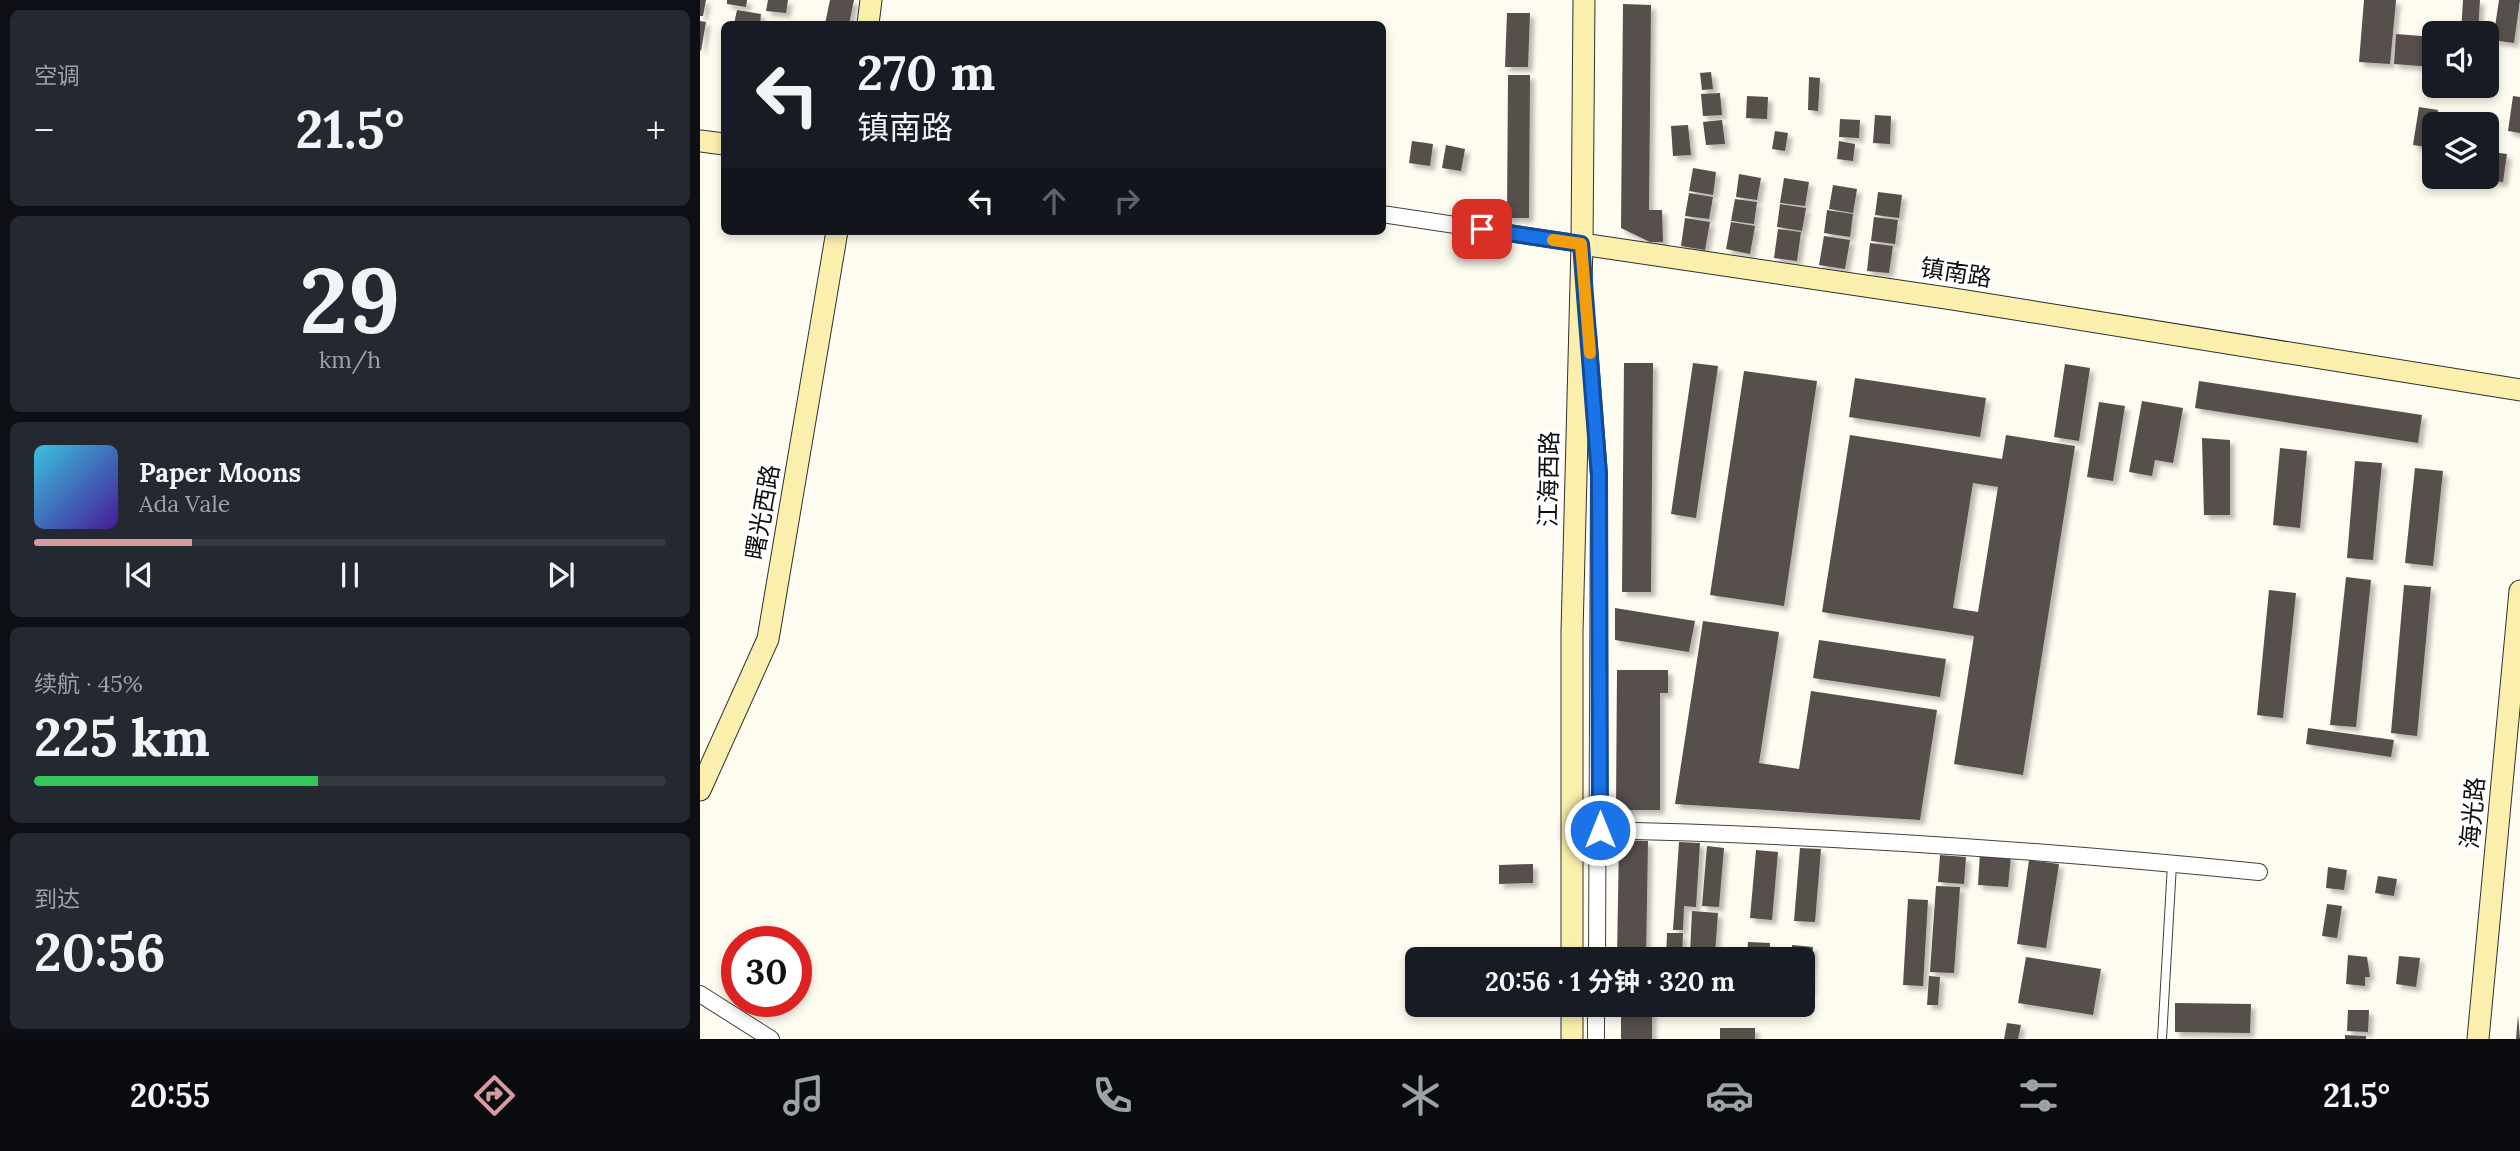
<!DOCTYPE html>
<html lang="zh">
<meta charset="utf-8">
<style>
:root{--surface:#171b24;--page:#242831;--text:#f1f3f6;--muted:#9ea1a6;--line:#363941;--accent:#d79aa1}
body{margin:0;font-family:Lora,"Noto Sans SC",serif;background:var(--page);color:var(--text);height:100vh;display:flex;flex-direction:column;font-size:26px;white-space:nowrap}
*{box-sizing:border-box;margin:0}
p{font-size:23px;color:var(--muted)}
.icon{flex:none;width:38px;height:38px;fill:none;stroke:currentColor;stroke-width:2;stroke-linecap:round;stroke-linejoin:round}
.map{position:relative;flex:1;overflow:hidden}
.panel{display:flex;flex-direction:column;gap:10px;padding:10px;background:#0d0f14;width:700px}
.panel>*{flex:none}
.banner{position:absolute;left:21px;top:21px;width:665px;height:214px;border-radius:10px;box-shadow:0 4px 10px #0003;background:#171b24;color:var(--text);overflow:hidden}
.buttons{position:absolute;left:1722px;top:21px;display:grid;gap:14px}
.buttons a{display:grid;place-items:center;width:77px;height:77px;border-radius:10px;background:var(--surface);box-shadow:0 4px 10px #0003;font-size:35px}
.speed{position:absolute;left:21px;top:926px;display:flex;gap:14px;font-size:35px;font-weight:700;text-align:center}
.speed>*{display:grid;place-content:center;width:91px;height:91px;border-radius:50%;background:var(--surface);box-shadow:0 4px 10px #0003;line-height:1}
.speed .limit{border:10px solid #d22;background:#fff;color:#111}
.pin{position:absolute;display:grid;place-items:center;width:60px;height:60px;color:#fff;margin:-30px;border-radius:14px;box-shadow:0 4px 10px #0006}
.me{position:absolute;width:77px;margin:-38px;rotate:0deg;stroke-linejoin:round;filter:drop-shadow(0 0 5px #0008)}
.turn{display:flex;align-items:center;gap:24px;height:147px;padding:0 21px;font-size:32px}
.turn .icon{width:91px;height:91px;stroke-width:2.5}
.turn b{display:block;font-size:49px;line-height:60px}
.lanes{display:flex;align-items:center;height:66px;padding:0 21px;background:#0003;justify-content:center;gap:35px;direction:ltr}
.lanes .off{opacity:.35}
.big{font-size:52px;font-weight:700;line-height:1.1}
.panel .widget{flex:1;display:flex;flex-direction:column;justify-content:center;gap:10px;min-width:0;padding:0 24px;border-radius:10px;background:var(--page)}
.panel .dial{align-items:center;gap:0}
.dial b{font-size:91px;line-height:1}
.song{display:flex;align-items:center;gap:21px}
.cover{width:84px;height:84px;border-radius:10px;background:linear-gradient(135deg,hsl(190 70% 55%),hsl(260 70% 35%))}
.played{height:7px;border-radius:4px;background:linear-gradient(90deg,var(--accent) 25%,var(--line) 25%)}
.keys{display:flex;justify-content:space-around;direction:ltr}
.heat{display:flex;justify-content:space-between;align-items:center;font-size:38px;direction:ltr}
.charge{height:10px;border-radius:5px;background:linear-gradient(90deg,#34c759 45%,var(--line) 0)}
.trip{position:absolute;left:705px;top:947px;width:410px;height:70px;border-radius:10px;background:var(--surface);box-shadow:0 4px 10px #0003;font-weight:700;line-height:70px;text-align:center}
.tab-bar{display:flex;height:112px;justify-content:space-around;align-items:center;background:#090b0e;color:var(--muted)}
.tab-bar .icon{width:49px;height:49px}
.tab-bar .selected{color:var(--accent)}
.tab-bar b{font-size:32px;color:var(--text)}
main{display:flex;flex:1;min-height:0}
.map>svg:first-child{display:block}
.building{fill:#564f4b;fill-rule:evenodd;filter:url(#shadow)}
.lines{fill:none;stroke-linecap:round;stroke-linejoin:round}
.lane-casing{stroke:#414141;stroke-width:10}
.street-casing{stroke:#414141;stroke-width:18}
.secondary-casing{stroke:#303030;stroke-width:23}
.lane{stroke:#fff;stroke-width:8}
.street{stroke:#fff;stroke-width:16}
.secondary{stroke:#fbefae;stroke-width:21}
.route-casing{stroke:#114b97;stroke-width:18}
.route{stroke:#1a73e8;stroke-width:12}
.slow{stroke:#f59e0b;stroke-width:12}
.labels{text-anchor:middle;stroke-width:7;stroke-linejoin:round;paint-order:stroke}
.street-label{font-size:24px;fill:#0e0e0e;stroke:#fff}
</style>
<main>
<section class="panel">
<div class="widget"><p>空调</p>
<div class="heat"><a>−</a><b class="big">21.5°</b><a>+</a></div>
</div>
<div class="widget dial"><b>29</b><p>km/h</p></div>
<div class="widget">
<div class="song"><i class="cover"></i><div><b>Paper Moons</b><p>Ada Vale</p></div></div>
<div class="played"></div>
<div class="keys"><svg class="icon" aria-label="previous" viewBox="0 0 24 24"><path d="M18 5L8 12l10 7zM5 5v14"/></svg><svg class="icon" aria-label="pause" viewBox="0 0 24 24"><path d="M8 5v14M16 5v14"/></svg><svg class="icon" aria-label="next" viewBox="0 0 24 24"><path d="M6 5l10 7-10 7zM19 5v14"/></svg></div>
</div>
<div class="widget"><p>续航 · 45%</p><b class="big">225 km</b><div class="charge"></div></div>
<div class="widget"><p>到达</p><b class="big">20:56</b></div>
</section>
<div class="map">
<svg width="1820" height="1039" viewBox="0 0 1820 1039">
<defs>
<filter id="shadow"><feDropShadow dx="4.5" dy="4.5" stdDeviation="2" flood-color="#0004"/></filter>
</defs>
<rect width="100%" height="100%" fill="#fefbf0"/>
<g class="building">
<path d="M 0,0 L 6,0 L 3,16 L 0,16 Z"/>
<path d="M 27,0 L 47,0 L 46,7 L 27,4 Z"/>
<path d="M 68,0 L 88,0 L 86,13 L 66,11 Z"/>
<path d="M 130,0 L 154,0 L 149,24 L 125,24 Z"/>
<path d="M 1664,0 L 1696,0 L 1690,64 L 1659,62 Z"/>
<path d="M 1763,0 L 1780,0 L 1778,33 L 1761,33 Z"/>
<path d="M 1799,0 L 1820,0 L 1814,43 L 1793,40 Z"/>
<path d="M 923,4 L 951,5 L 949,210 L 962,210 L 963,242 L 950,242 L 921,228 Z"/>
<path d="M 37,10 L 61,14 L 60,24 L 34,24 Z"/>
<path d="M 807,13 L 830,13 L 828,67 L 805,67 Z"/>
<path d="M 0,21 L 6,22 L 1,51 L 0,50 Z"/>
<path d="M 1696,34 L 1734,37 L 1734,67 L 1694,64 Z"/>
<path d="M 1011,72 L 1013,89 L 1002,90 L 1000,73 Z"/>
<path d="M 808,75 L 830,75 L 829,218 L 807,218 Z"/>
<path d="M 1109,77 L 1120,78 L 1118,111 L 1108,110 Z"/>
<path d="M 1020,93 L 1022,115 L 1003,116 L 1001,94 Z"/>
<path d="M 1047,96 L 1068,97 L 1067,119 L 1046,118 Z"/>
<path d="M 1813,96 L 1820,97 L 1820,133 L 1808,131 Z"/>
<path d="M 1719,107 L 1738,110 L 1733,148 L 1713,145 Z"/>
<path d="M 1175,115 L 1191,116 L 1190,144 L 1173,143 Z"/>
<path d="M 1140,119 L 1160,120 L 1159,138 L 1139,137 Z"/>
<path d="M 1022,120 L 1025,144 L 1006,145 L 1003,122 Z"/>
<path d="M 988,125 L 991,155 L 973,156 L 971,126 Z"/>
<path d="M 1075,131 L 1088,133 L 1085,151 L 1072,149 Z"/>
<path d="M 712,141 L 733,144 L 730,166 L 709,163 Z"/>
<path d="M 1139,141 L 1155,144 L 1153,161 L 1137,159 Z"/>
<path d="M 746,145 L 765,149 L 761,171 L 742,168 Z"/>
<path d="M 1792,152 L 1807,154 L 1803,182 L 1788,180 Z"/>
<path d="M 993,168 L 1016,172 L 1013,195 L 989,191 Z"/>
<path d="M 1039,174 L 1061,178 L 1057,200 L 1036,197 Z"/>
<path d="M 1084,178 L 1109,182 L 1105,206 L 1080,203 Z"/>
<path d="M 1133,185 L 1157,189 L 1153,213 L 1129,209 Z"/>
<path d="M 1178,192 L 1202,195 L 1199,218 L 1175,215 Z"/>
<path d="M 989,193 L 1013,197 L 1009,219 L 985,216 Z"/>
<path d="M 1035,199 L 1057,202 L 1054,224 L 1031,221 Z"/>
<path d="M 1080,204 L 1106,208 L 1102,231 L 1077,227 Z"/>
<path d="M 1127,210 L 1153,214 L 1150,237 L 1124,233 Z"/>
<path d="M 1174,217 L 1198,220 L 1195,244 L 1171,241 Z"/>
<path d="M 985,218 L 1010,222 L 1005,250 L 981,246 Z"/>
<path d="M 1031,222 L 1055,226 L 1050,254 L 1026,249 Z"/>
<path d="M 1078,229 L 1101,232 L 1097,261 L 1074,258 Z"/>
<path d="M 1124,236 L 1150,240 L 1145,269 L 1119,265 Z"/>
<path d="M 1170,243 L 1193,246 L 1189,273 L 1167,271 Z"/>
<path d="M 924,363 L 953,363 L 951,592 L 922,592 Z"/>
<path d="M 993,363 L 1018,366 L 996,518 L 971,514 Z"/>
<path d="M 1365,364 L 1390,368 L 1379,441 L 1354,437 Z"/>
<path d="M 1044,371 L 1117,381 L 1084,606 L 1010,595 Z"/>
<path d="M 1155,378 L 1286,398 L 1280,437 L 1149,417 Z"/>
<path d="M 1499,381 L 1722,415 L 1718,443 L 1495,408 Z"/>
<path d="M 1442,401 L 1483,408 L 1473,463 L 1455,460 L 1452,476 L 1429,472 Z"/>
<path d="M 1399,402 L 1425,406 L 1413,481 L 1387,477 Z"/>
<path d="M 1150,435 L 1302,459 L 1306,435 L 1375,446 L 1323,775 L 1254,764 L 1274,636 L 1122,612 ZM 1273,483 L 1298,487 L 1278,612 L 1253,608 Z"/>
<path d="M 1502,438 L 1530,440 L 1530,515 L 1504,515 Z"/>
<path d="M 1580,448 L 1607,451 L 1600,528 L 1573,525 Z"/>
<path d="M 1655,461 L 1682,463 L 1673,560 L 1647,558 Z"/>
<path d="M 1715,468 L 1743,471 L 1733,566 L 1705,563 Z"/>
<path d="M 1646,577 L 1671,580 L 1656,727 L 1630,725 Z"/>
<path d="M 1704,585 L 1731,587 L 1717,736 L 1691,733 Z"/>
<path d="M 1569,590 L 1596,593 L 1583,718 L 1557,715 Z"/>
<path d="M 915,608 L 995,621 L 989,652 L 915,640 Z"/>
<path d="M 1003,621 L 1079,632 L 1059,763 L 1099,769 L 1111,691 L 1237,710 L 1220,820 L 975,804 Z"/>
<path d="M 1119,640 L 1246,659 L 1240,697 L 1113,678 Z"/>
<path d="M 917,670 L 968,670 L 968,693 L 960,693 L 960,810 L 916,810 Z"/>
<path d="M 1608,728 L 1694,740 L 1691,757 L 1606,744 Z"/>
<path d="M 919,840 L 948,841 L 946,959 L 917,959 Z"/>
<path d="M 979,842 L 1000,843 L 996,907 L 984,906 L 983,930 L 973,930 Z"/>
<path d="M 1007,846 L 1024,848 L 1019,907 L 1002,906 Z"/>
<path d="M 1100,848 L 1121,849 L 1115,922 L 1094,921 Z"/>
<path d="M 1056,850 L 1078,852 L 1072,920 L 1050,918 Z"/>
<path d="M 1280,853 L 1311,855 L 1308,887 L 1278,885 Z"/>
<path d="M 1240,855 L 1266,857 L 1264,884 L 1238,882 Z"/>
<path d="M 1329,860 L 1359,864 L 1346,948 L 1317,944 Z"/>
<path d="M 833,864 L 833,883 L 799,884 L 799,865 Z"/>
<path d="M 1628,867 L 1647,870 L 1644,890 L 1626,888 Z"/>
<path d="M 1678,876 L 1697,879 L 1694,896 L 1675,893 Z"/>
<path d="M 1236,886 L 1260,887 L 1254,973 L 1230,972 Z"/>
<path d="M 1208,899 L 1228,900 L 1223,986 L 1203,985 Z"/>
<path d="M 1627,904 L 1642,906 L 1637,938 L 1622,936 Z"/>
<path d="M 992,911 L 1018,913 L 1015,954 L 990,953 Z"/>
<path d="M 967,933 L 983,933 L 982,959 L 966,959 Z"/>
<path d="M 1048,942 L 1070,943 L 1069,959 L 1047,959 Z"/>
<path d="M 1092,945 L 1113,947 L 1110,990 L 1102,990 L 1102,959 L 1091,959 Z"/>
<path d="M 989,955 L 1015,956 L 1015,959 L 988,959 Z"/>
<path d="M 1648,955 L 1667,957 L 1670,977 L 1665,977 L 1665,986 L 1646,984 Z"/>
<path d="M 1699,956 L 1720,958 L 1716,987 L 1696,984 Z"/>
<path d="M 1326,957 L 1401,969 L 1393,1015 L 1318,1003 Z"/>
<path d="M 1229,976 L 1240,977 L 1238,1005 L 1227,1005 Z"/>
<path d="M 1475,1003 L 1551,1004 L 1550,1033 L 1475,1032 Z"/>
<rect x="921" y="1004" width="31" height="35"/>
<path d="M 1648,1010 L 1669,1010 L 1668,1032 L 1647,1031 Z"/>
<path d="M 1818,1015 L 1820,1039 L 1816,1039 Z"/>
<path d="M 1307,1023 L 1321,1025 L 1318,1039 L 1304,1039 Z"/>
<rect x="1020" y="1028" width="35" height="11"/>
<path d="M 1645,1035 L 1666,1036 L 1666,1039 L 1645,1039 Z"/>
</g>
<g class="lines">
<g class="lane-casing">
<path id="lane" d="M 1462,1039 L 1472,864"/>
</g>
<g class="street-casing">
<g id="street">
<path d="M 682,214 L 882,244 L 882,254"/>
<path d="M 888,332 L 899,475 L 897,959"/>
<path d="M 899,830 C 1120,835 1340,850 1559,872"/>
<path d="M 0,994 L 71,1039"/>
<path d="M 896,1039 L 896,1004"/>
</g>
</g>
<g class="secondary-casing">
<g id="secondary">
<path d="M 168,24 L 171,0"/>
<path d="M 0,141 L 24,144"/>
<path d="M 882,244 L 1253,299 L 1820,390"/>
<path d="M 0,790 L 68,639 L 137,231"/>
<path d="M 872,959 L 872,632 L 882,244 L 884,0"/>
<path d="M 872,1039 L 872,1004"/>
<path d="M 1778,1039 L 1820,591"/>
</g>
</g>
<use href="#lane" class="lane"/>
<use href="#street" class="street"/>
<use href="#secondary" class="secondary"/>
</g>
<g class="lines">
<g class="route-casing">
<path id="route" d="M 782,229 L 881,244 L 899,475 L 900,830"/>
</g>
<use href="#route" class="route"/>
<path class="slow" d="M 853,240 L 881,244 L 890,353"/>
</g>
<g class="labels">
<g class="street-label">
<text transform="translate(1256 273) rotate(9)" y="8">镇南路</text>
<text transform="translate(849 479) rotate(-89)" y="8">江海西路</text>
<text transform="translate(63 512) rotate(-80)" y="8">曙光西路</text>
<text transform="translate(1773 813) rotate(-85)" y="8">海光路</text>
</g>
</g>
</svg>
<div class="buttons">
<a><svg class="icon" aria-label="sound" viewBox="0 0 24 24"><path d="M4 9h4l5-4v14l-5-4H4zM17 9q2 3 0 6"/></svg></a>
<a><svg class="icon" aria-label="layers" viewBox="0 0 24 24"><path d="M12 4l9 5-9 5-9-5zM3 14l9 5 9-5"/></svg></a>
</div>
<div class="speed"><div class="limit">30</div></div>
<div class="pin" style="left:782px;top:229px;background:#d93025"><svg class="icon" aria-label="arrive" viewBox="0 0 24 24"><path d="M6 21V4h12l-3 4 3 4H6"/></svg></div>
<svg class="me" style="left:900px;top:830px" viewBox="-20 -20 40 40"><circle r="17" fill="#1a73e8" stroke="#fff" stroke-width="3"/><path d="M0-11L8 9 0 5-8 9z" fill="#fff"/></svg>
<div class="trip">20:56 · 1 分钟 · 320 m</div>
<div class="banner">
<div class="turn"><svg class="icon" aria-label="left" viewBox="0 0 24 24"><path d="M17 20v-9H6M10 6l-5 5 5 5"/></svg><div><b>270 m</b>镇南路</div></div>
<div class="lanes"><svg class="icon" aria-label="left" viewBox="0 0 24 24"><path d="M17 20v-9H6M10 6l-5 5 5 5"/></svg><svg class="icon off" aria-label="ahead" viewBox="0 0 24 24"><path d="M12 20V5M6 11l6-6 6 6"/></svg><svg class="icon off" aria-label="right" viewBox="0 0 24 24"><path d="M7 20v-9h11M14 6l5 5-5 5"/></svg></div>
</div>
</div>
</main>
<nav class="tab-bar">
<b>20:55</b>
<svg class="icon selected" aria-label="directions" viewBox="0 0 24 24"><path d="M12 3l9 9-9 9-9-9zM9 14v-3h6M13 9l2 2-2 2"/></svg>
<svg class="icon" aria-label="music" viewBox="0 0 24 24"><path d="M9 18V5l10-2v13"/><circle cx="6" cy="18" r="3"/><circle cx="16" cy="16" r="3"/></svg>
<svg class="icon" aria-label="phone" viewBox="0 0 24 24"><path d="M5 4h4l2 5-3 2q2 4 5 5l2-3 5 2v4C11 20 4 13 5 4z"/></svg>
<svg class="icon" aria-label="climate" viewBox="0 0 24 24"><path d="M12 3v18M4 7l16 10M4 17L20 7"/></svg>
<svg class="icon" aria-label="car" viewBox="0 0 24 24"><path d="M5 17H2v-5l4-1 3-4h7l3 4 3 1v5h-3M9 17h6M6 11h13"/><circle cx="7" cy="17" r="2"/><circle cx="17" cy="17" r="2"/></svg>
<svg class="icon" aria-label="filters" viewBox="0 0 24 24"><path d="M4 7h16M4 17h16"/><circle cx="9" cy="7" r="2"/><circle cx="15" cy="17" r="2"/></svg>
<b>21.5°</b>
</nav>
